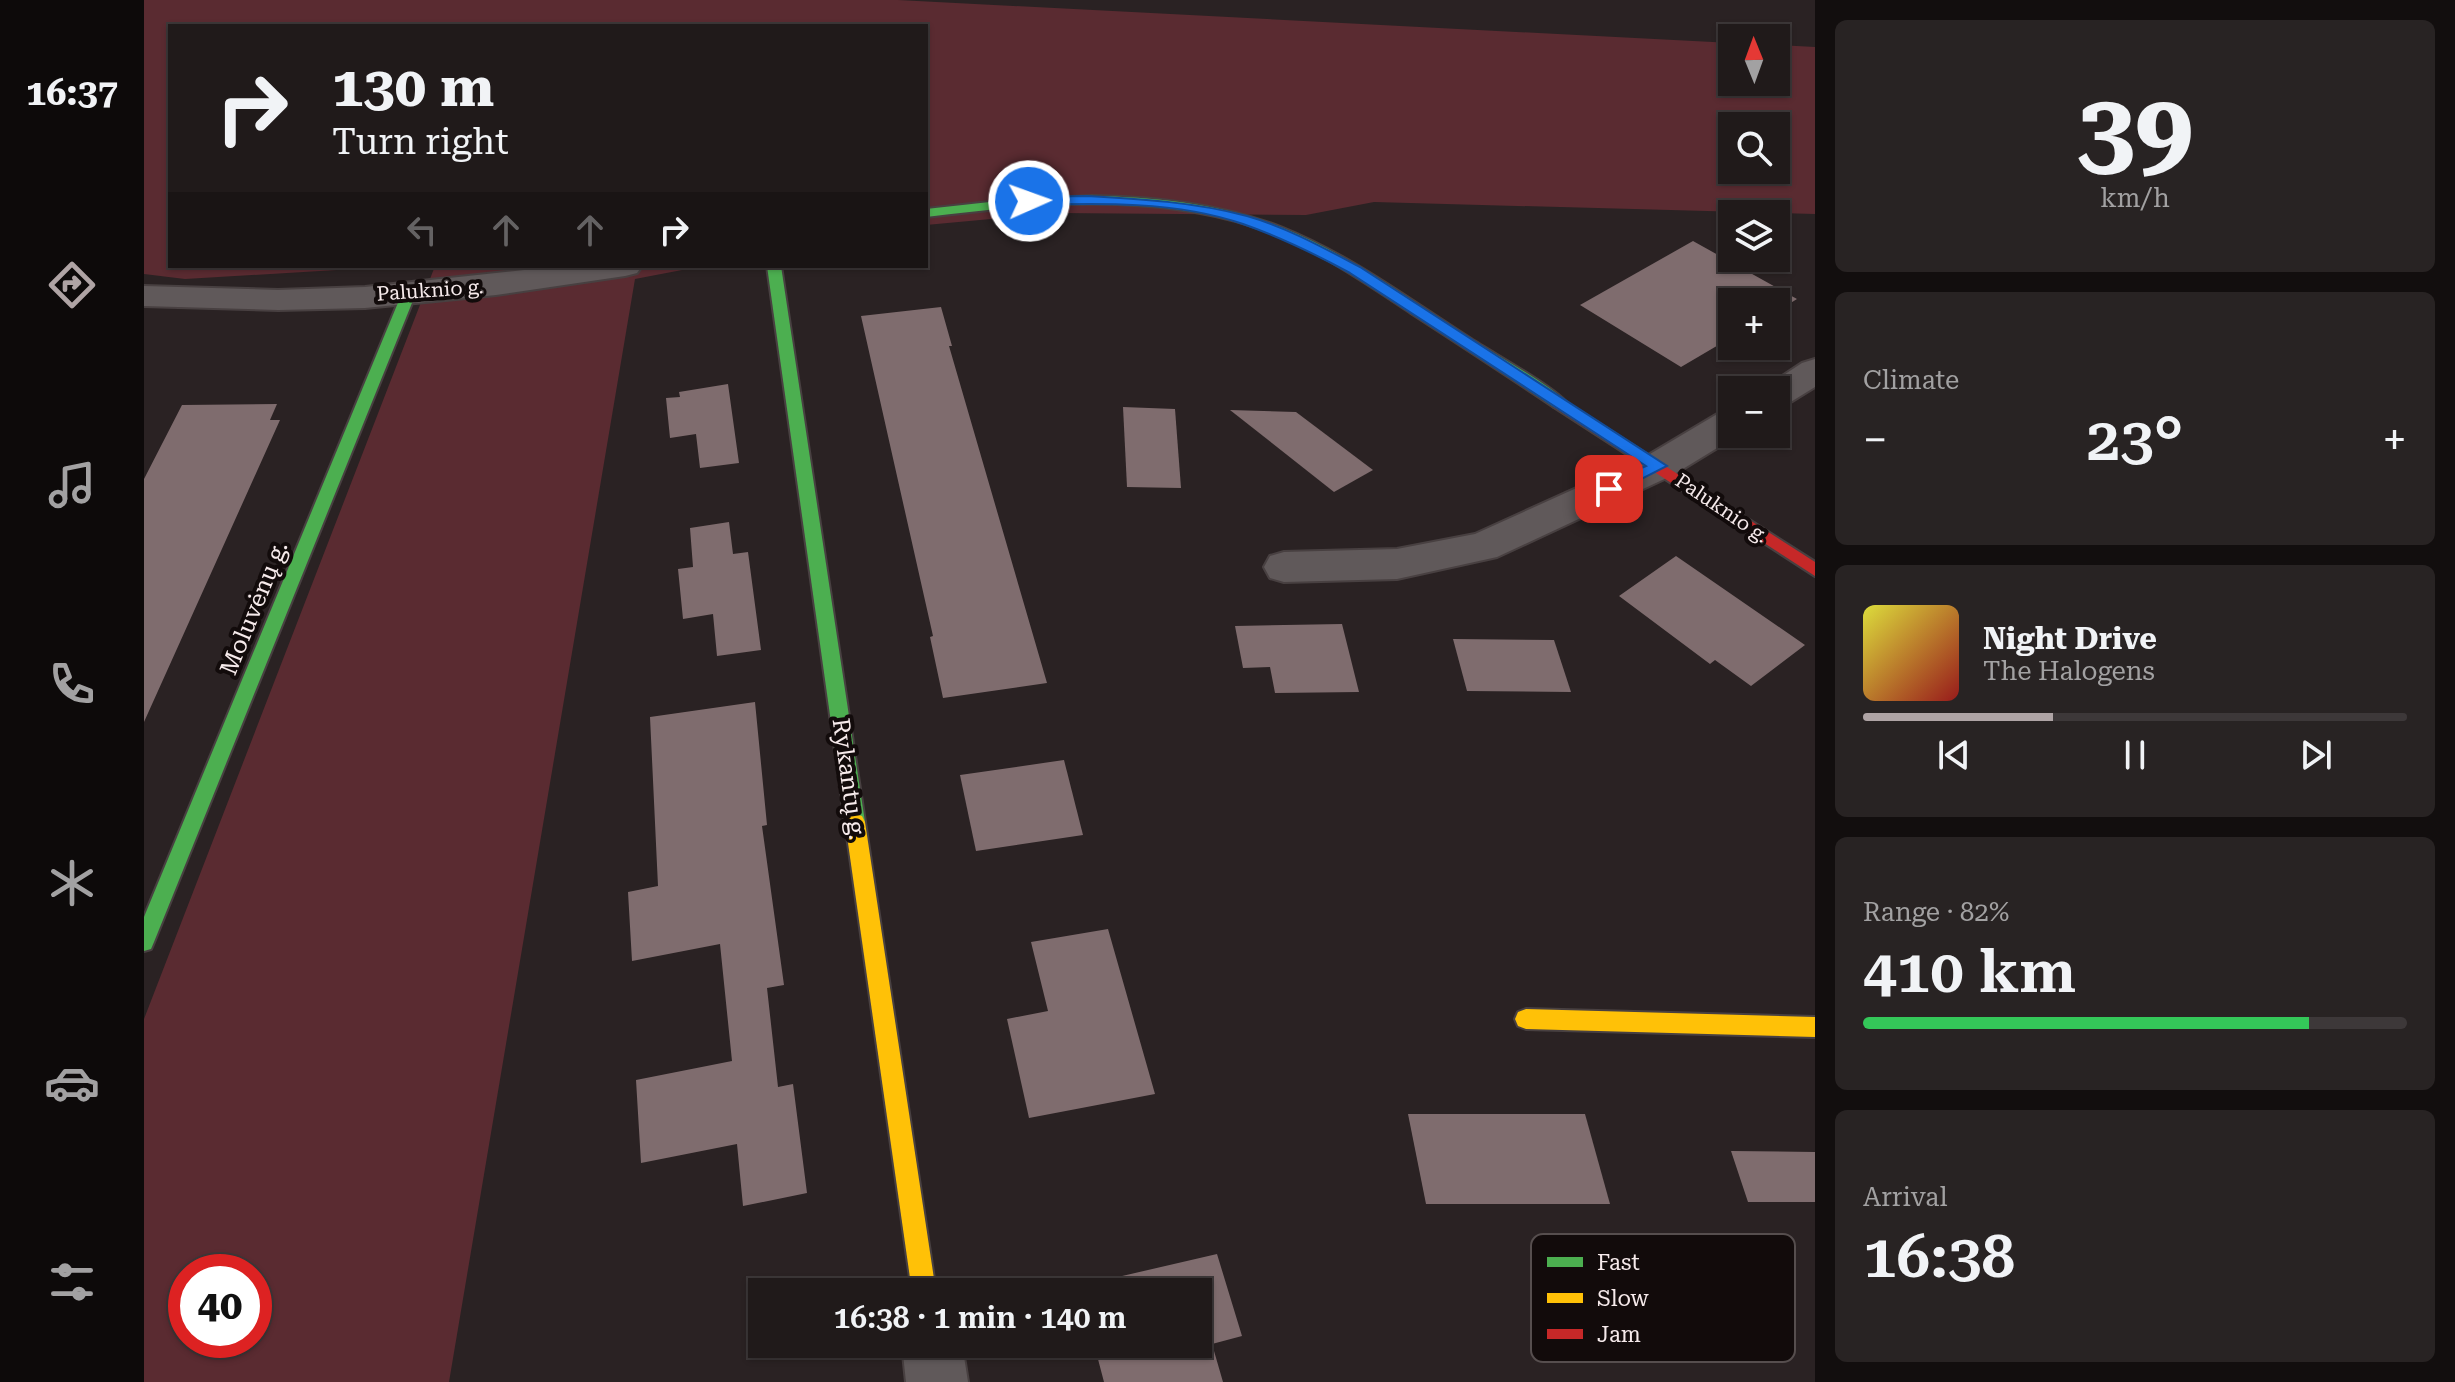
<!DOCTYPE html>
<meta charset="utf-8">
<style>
:root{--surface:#201a1a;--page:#282323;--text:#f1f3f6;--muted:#a2a1a2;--line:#3d3839;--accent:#afa4a5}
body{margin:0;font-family:"Roboto Serif",serif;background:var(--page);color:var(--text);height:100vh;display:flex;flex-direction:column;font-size:30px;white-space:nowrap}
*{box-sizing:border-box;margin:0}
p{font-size:26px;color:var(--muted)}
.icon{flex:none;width:44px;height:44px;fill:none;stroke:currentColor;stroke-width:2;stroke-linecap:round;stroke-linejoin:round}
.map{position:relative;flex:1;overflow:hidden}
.details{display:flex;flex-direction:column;gap:20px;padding:20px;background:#120e0e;width:640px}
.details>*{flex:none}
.guide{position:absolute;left:24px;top:24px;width:760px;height:244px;border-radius:0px;box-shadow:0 2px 6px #0004,0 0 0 2px var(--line);background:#201a1a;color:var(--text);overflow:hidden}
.needle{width:52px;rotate:359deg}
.tools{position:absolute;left:1574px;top:24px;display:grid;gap:16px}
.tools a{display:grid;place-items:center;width:72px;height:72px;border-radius:0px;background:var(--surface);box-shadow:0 2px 6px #0004,0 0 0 2px var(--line);font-size:40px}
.speed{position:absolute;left:24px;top:1254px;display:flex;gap:16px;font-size:40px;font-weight:700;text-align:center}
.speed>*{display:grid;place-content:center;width:104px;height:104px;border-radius:50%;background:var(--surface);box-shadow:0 2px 6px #0004,0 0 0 2px var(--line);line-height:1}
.speed .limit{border:12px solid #d22;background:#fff;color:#111}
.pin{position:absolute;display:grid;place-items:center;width:68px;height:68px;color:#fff;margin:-34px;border-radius:16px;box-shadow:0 4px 12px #0006}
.me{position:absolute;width:88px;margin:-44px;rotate:88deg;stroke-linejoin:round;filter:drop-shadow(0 0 6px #0008)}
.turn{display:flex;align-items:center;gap:28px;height:168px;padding:0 32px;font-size:36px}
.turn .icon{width:104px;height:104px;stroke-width:2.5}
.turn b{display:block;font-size:56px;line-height:68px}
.lanes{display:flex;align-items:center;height:76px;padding:0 32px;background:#0003;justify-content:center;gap:40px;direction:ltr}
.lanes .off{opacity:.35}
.big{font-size:60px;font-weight:600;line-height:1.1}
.details .card{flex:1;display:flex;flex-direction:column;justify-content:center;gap:12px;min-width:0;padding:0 28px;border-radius:12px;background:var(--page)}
.details .dial{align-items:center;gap:0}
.dial b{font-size:104px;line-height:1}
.song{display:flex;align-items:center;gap:24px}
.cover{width:96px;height:96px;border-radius:12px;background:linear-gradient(135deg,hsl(60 70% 55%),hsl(0 70% 35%))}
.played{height:8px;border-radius:4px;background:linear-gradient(90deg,var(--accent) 35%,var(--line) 35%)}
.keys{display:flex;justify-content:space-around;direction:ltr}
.heat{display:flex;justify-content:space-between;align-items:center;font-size:44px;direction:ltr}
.charge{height:12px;border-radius:6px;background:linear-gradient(90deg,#34c759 82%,var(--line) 0)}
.trip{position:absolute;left:604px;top:1278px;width:464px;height:80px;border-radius:0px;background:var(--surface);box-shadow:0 2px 6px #0004,0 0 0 2px var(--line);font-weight:600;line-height:80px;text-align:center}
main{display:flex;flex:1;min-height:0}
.dock{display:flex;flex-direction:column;width:144px;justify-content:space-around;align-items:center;background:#0d0a0a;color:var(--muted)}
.dock .icon{width:56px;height:56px}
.dock .selected{color:var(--accent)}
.dock b{font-size:36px;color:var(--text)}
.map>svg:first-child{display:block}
.green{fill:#5a2b31;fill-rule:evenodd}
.building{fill:#7f6c6e}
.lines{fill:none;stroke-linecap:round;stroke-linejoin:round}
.street-casing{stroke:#484041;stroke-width:4}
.fast-casing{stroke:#484041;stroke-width:4}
.slow-casing{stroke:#484041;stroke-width:4}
.jam-casing{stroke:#484041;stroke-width:4}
.street{fill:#60595a;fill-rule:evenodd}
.fast{fill:#4caf50;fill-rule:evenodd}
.slow{fill:#ffc107;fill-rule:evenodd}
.jam{fill:#c62828;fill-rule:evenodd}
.route{fill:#1a73e8;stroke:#114b97;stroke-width:2}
.labels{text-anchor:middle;stroke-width:8;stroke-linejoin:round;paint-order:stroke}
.far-street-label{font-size:20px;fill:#f6eaeb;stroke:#120b0b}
.street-label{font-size:24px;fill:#f6eaeb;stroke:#120b0b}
.key{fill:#120b0b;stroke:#564e4e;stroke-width:2}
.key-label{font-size:22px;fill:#f6eaeb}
</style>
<main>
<nav class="dock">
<b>16:37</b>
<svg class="icon selected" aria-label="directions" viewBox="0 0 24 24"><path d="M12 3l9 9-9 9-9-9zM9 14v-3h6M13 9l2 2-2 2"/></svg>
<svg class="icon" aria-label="music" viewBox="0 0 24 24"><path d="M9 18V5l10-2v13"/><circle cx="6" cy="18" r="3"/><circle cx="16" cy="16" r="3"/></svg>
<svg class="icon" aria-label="phone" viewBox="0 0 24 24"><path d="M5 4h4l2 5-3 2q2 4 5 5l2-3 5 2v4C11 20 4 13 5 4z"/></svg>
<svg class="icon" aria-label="climate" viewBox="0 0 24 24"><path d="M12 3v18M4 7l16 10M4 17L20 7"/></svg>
<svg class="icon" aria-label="car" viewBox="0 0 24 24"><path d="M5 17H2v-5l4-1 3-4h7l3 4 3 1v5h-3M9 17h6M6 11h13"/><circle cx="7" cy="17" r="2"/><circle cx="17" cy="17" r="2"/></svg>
<svg class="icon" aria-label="filters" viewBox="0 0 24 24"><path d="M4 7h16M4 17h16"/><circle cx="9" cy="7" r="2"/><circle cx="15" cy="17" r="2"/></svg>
</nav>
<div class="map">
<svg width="1671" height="1382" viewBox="0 0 1671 1382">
<rect width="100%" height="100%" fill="#2a2223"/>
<g class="green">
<path d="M 0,0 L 754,0 L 1588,43 L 1588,82 L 1632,82 L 1632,45 L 1671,47 L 1671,214 L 1230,202 L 1162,215 L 912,213 L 782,225 L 782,26 L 26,26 L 26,266 L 259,266 L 41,279 L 0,274 ZM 1588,126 L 1632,126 L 1632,170 L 1588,170 Z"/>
<path d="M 291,266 L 559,266 L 491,279 L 305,1382 L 0,1382 L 0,1019 ZM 42,1272 L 110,1272 L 110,1340 L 42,1340 Z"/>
</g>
<g class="building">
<path d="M 1549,241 L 1653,299 L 1632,312 L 1632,302 L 1588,302 L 1588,337 L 1537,367 L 1436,305 Z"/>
<path d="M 797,307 L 808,346 L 805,346 L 903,683 L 799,698 L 786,637 L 789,636 L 717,316 Z"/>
<path d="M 584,384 L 595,463 L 556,468 L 552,434 L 526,438 L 522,398 L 536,397 L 535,392 Z"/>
<path d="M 133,404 L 126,420 L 136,420 L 0,722 L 0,479 L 38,405 Z"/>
<path d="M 979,407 L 1031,409 L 1037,488 L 983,487 Z"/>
<path d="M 1086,410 L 1152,412 L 1229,470 L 1190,492 Z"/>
<path d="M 585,522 L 589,554 L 604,552 L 617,650 L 573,656 L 569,614 L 539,619 L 534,569 L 549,567 L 546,528 Z"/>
<path d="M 1532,556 L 1661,645 L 1607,686 L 1571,660 L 1566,664 L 1475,596 Z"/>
<path d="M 1198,624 L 1215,692 L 1131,693 L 1126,667 L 1099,668 L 1091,626 Z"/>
<path d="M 1309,639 L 1410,640 L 1427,692 L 1323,691 Z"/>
<path d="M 611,702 L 623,825 L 618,826 L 640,985 L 623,988 L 634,1087 L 649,1084 L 663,1193 L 599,1206 L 593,1144 L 497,1163 L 492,1080 L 588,1061 L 576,944 L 488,961 L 484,892 L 514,886 L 506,717 Z"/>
<path d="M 920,760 L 939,835 L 832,851 L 816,775 Z"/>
<path d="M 964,929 L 1011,1094 L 885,1118 L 863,1019 L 904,1011 L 887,942 Z"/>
<path d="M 1264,1114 L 1441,1114 L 1466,1204 L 1282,1204 Z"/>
<path d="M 1587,1151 L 1671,1152 L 1671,1202 L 1604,1202 Z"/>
<path d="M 1073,1254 L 1098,1336 L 1068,1344 L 1079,1382 L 960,1382 L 950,1344 L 1054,1344 L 1054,1292 L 937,1292 L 935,1286 Z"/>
</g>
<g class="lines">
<g class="street-casing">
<g id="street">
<path d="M 417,266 L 498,266 L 493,273 L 481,276 L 352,295 L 221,308 L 134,310 L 0,306 L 0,286 L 134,290 L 221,287 Z"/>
<path d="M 1671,359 L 1671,387 L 1645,403 L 1632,407 L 1632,390 L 1617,390 L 1658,363 Z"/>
<path d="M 1588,410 L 1588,434 L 1596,434 L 1529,475 L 1353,557 L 1253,579 L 1140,582 L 1126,578 L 1120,567 L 1126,556 L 1140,552 L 1253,549 L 1331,534 L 1501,457 L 1575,413 Z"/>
<path d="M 758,1344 L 818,1344 L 824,1382 L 762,1382 Z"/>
</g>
</g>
<g class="fast-casing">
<g id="fast">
<path d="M 948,196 C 1013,197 1078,204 1139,228 C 1206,255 1266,300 1327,339 C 1350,354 1407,385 1423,403 L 1415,408 L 1410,407 C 1362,375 1315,344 1267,313 C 1217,280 1166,244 1108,226 C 1002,192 890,204 782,217 L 782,209 L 864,200 Z"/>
<path d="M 623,266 L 637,266 L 721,822 L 718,828 L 711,830 L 704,828 L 701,822 Z"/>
<path d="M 265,289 L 272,293 L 10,942 L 7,949 L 0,951 L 0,917 L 258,293 Z"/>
</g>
</g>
<g class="slow-casing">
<g id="slow">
<path d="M 711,814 L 718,816 L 721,822 L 792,1292 L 768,1292 L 701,822 L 704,816 Z"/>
<path d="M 1382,1009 L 1671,1017 L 1671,1037 L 1382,1029 L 1374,1026 L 1371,1019 L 1374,1012 Z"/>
</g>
</g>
<g class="jam-casing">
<path id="jam" d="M 1415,398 L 1671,562 L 1671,576 L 1410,407 L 1407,403 Z"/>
</g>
<use href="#street" class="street"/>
<use href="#fast" class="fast"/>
<use href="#slow" class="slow"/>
<use href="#jam" class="jam"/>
</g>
<path class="route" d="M 943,196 C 997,199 1050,202 1103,216 C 1142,227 1180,248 1216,267 L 1523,466 L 1470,493 L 1459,493 L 1459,485 L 1502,466 L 1206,273 C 1171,254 1136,237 1099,224 C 1033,201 954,203 885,205 L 878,201 L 885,197 Z"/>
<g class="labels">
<g class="far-street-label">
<text transform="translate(286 290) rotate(-4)" y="7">Paluknio g.</text>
<text transform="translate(1578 508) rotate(34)" y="7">Paluknio g.</text>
</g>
<g class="street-label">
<text transform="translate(110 608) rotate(-68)" y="8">Moluvėnų g.</text>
<text transform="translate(705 779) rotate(82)" y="8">Rykantų g.</text>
</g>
</g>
<rect x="1387" y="1234" width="264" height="128" rx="12" class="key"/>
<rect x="1403" y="1257" width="36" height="10" fill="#4caf50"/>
<rect x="1403" y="1293" width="36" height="10" fill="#ffc107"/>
<rect x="1403" y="1329" width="36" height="10" fill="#c62828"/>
<g class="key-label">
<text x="1453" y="1270">Fast</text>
<text x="1453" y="1306">Slow</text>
<text x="1453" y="1342">Jam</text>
</g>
</svg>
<div class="tools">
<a><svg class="needle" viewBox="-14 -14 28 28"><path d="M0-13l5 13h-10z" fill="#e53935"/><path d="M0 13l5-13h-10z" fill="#a2a1a2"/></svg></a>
<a><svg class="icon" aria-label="search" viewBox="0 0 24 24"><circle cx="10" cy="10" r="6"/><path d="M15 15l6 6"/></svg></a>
<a><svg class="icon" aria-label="layers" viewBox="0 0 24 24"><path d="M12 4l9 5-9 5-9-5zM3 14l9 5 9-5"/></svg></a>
<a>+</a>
<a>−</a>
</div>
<div class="speed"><div class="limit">40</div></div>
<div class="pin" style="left:1465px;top:489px;background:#d93025"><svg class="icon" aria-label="arrive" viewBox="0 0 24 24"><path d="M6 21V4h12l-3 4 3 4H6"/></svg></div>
<svg class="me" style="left:885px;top:201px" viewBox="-20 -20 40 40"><circle r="17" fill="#1a73e8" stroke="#fff" stroke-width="3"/><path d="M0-11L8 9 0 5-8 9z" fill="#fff"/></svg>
<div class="trip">16:38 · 1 min · 140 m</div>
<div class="guide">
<div class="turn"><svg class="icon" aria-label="right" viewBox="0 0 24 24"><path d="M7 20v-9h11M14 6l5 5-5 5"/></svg><div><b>130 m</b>Turn right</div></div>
<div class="lanes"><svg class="icon off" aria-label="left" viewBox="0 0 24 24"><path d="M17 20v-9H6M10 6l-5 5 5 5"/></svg><svg class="icon off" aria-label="ahead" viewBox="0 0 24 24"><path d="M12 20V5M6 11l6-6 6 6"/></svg><svg class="icon off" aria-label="ahead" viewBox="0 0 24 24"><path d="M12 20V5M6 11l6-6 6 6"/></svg><svg class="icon" aria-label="right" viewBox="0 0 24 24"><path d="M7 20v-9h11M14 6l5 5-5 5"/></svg></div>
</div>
</div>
<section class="details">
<div class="card dial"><b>39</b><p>km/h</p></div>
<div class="card"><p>Climate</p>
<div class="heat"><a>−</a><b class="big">23°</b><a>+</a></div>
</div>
<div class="card">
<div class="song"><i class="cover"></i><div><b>Night Drive</b><p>The Halogens</p></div></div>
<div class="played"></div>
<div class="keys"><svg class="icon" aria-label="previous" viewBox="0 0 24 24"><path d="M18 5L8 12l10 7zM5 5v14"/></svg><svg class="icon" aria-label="pause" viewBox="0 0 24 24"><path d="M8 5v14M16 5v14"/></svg><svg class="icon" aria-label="next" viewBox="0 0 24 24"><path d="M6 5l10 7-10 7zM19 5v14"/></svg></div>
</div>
<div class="card"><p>Range · 82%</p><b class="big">410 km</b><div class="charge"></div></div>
<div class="card"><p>Arrival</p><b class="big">16:38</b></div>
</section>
</main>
